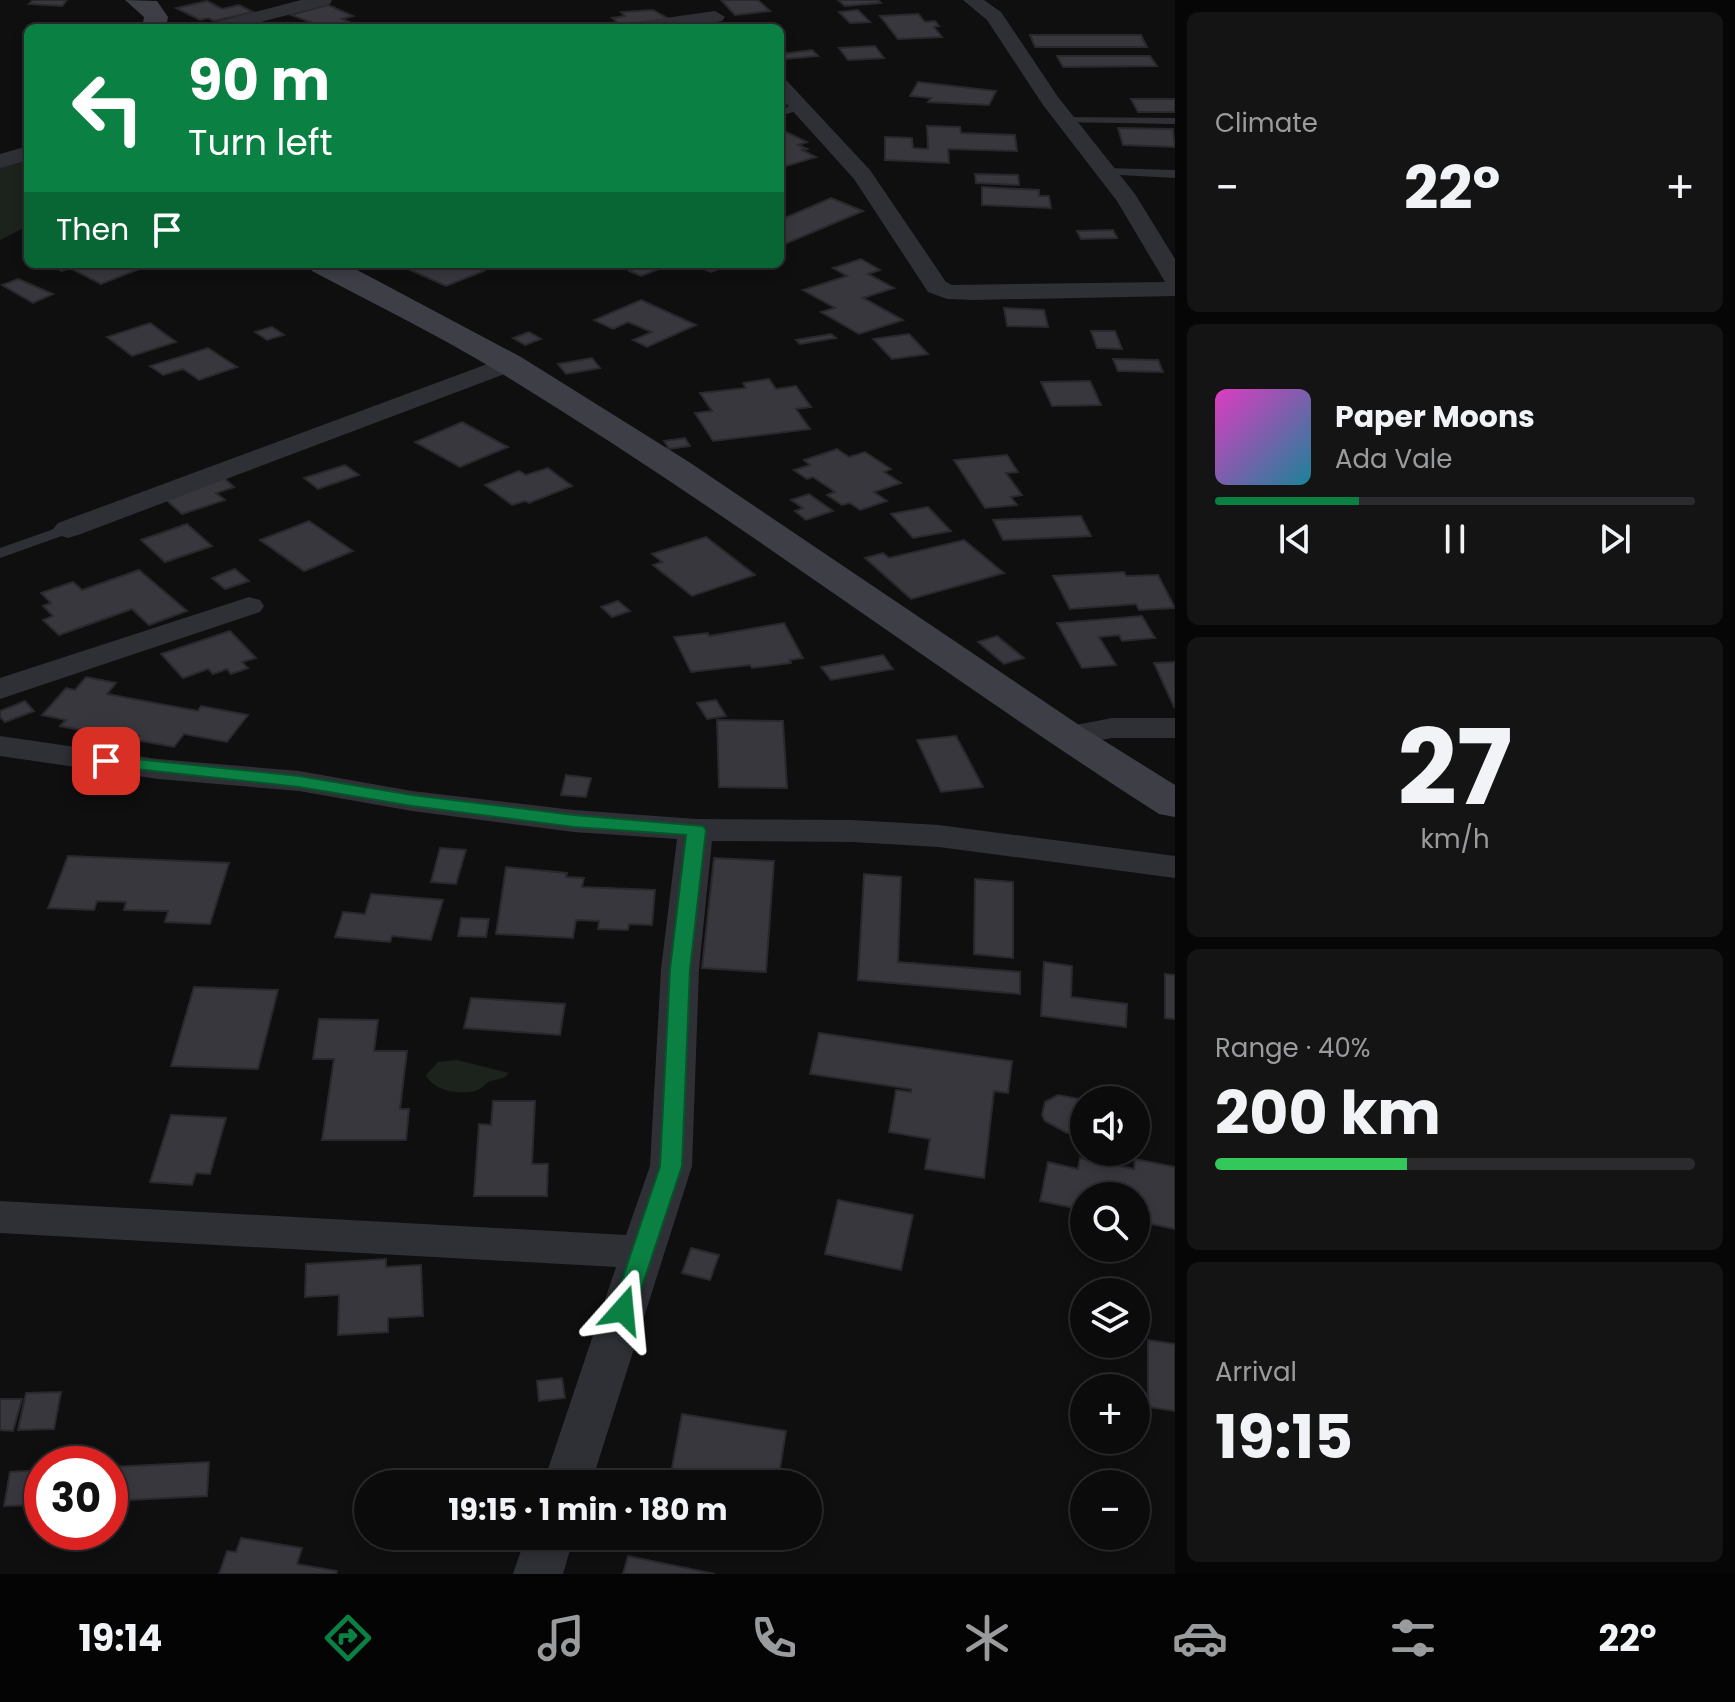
<!DOCTYPE html>
<meta charset="utf-8">
<style>
:root{--surface:#0b0b0c;--page:#141415;--text:#f1f3f6;--muted:#9a9b9d;--line:#2b2b2d;--accent:#0b8043}
body{margin:0;font-family:Poppins,sans-serif;background:var(--page);color:var(--text);height:100vh;display:flex;flex-direction:column;font-size:30px;white-space:nowrap}
*{box-sizing:border-box;margin:0}
p{font-size:26px;color:var(--muted)}
.icon{flex:none;width:44px;height:44px;fill:none;stroke:currentColor;stroke-width:2;stroke-linecap:round;stroke-linejoin:round}
.map{position:relative;flex:1;overflow:hidden}
.details{display:flex;flex-direction:column;gap:12px;padding:12px;background:#060607;width:560px}
.details>*{flex:none}
.hud{position:absolute;left:24px;top:24px;width:760px;height:244px;border-radius:12px;box-shadow:0 4px 12px #0003,0 0 0 2px var(--line);background:#0b8043;color:#fff;overflow:hidden}
.tools{position:absolute;left:1070px;top:1086px;display:grid;gap:16px}
.tools a{display:grid;place-items:center;width:80px;height:80px;border-radius:50%;background:var(--surface);box-shadow:0 4px 12px #0003,0 0 0 2px var(--line);font-size:40px}
.speed{position:absolute;left:24px;top:1446px;display:flex;gap:16px;font-size:40px;font-weight:700;text-align:center}
.speed>*{display:grid;place-content:center;width:104px;height:104px;border-radius:50%;background:var(--surface);box-shadow:0 4px 12px #0003,0 0 0 2px var(--line);line-height:1}
.speed .limit{border:12px solid #d22;background:#fff;color:#111}
.pin{position:absolute;display:grid;place-items:center;width:68px;height:68px;color:#fff;margin:-34px;border-radius:16px;box-shadow:0 4px 12px #0006}
.me{position:absolute;width:88px;margin:-44px;rotate:18deg;stroke-linejoin:round;filter:drop-shadow(0 0 6px #0008)}
.turn{display:flex;align-items:center;gap:28px;height:168px;padding:0 32px;font-size:36px}
.turn .icon{width:104px;height:104px;stroke-width:2.5}
.turn b{display:block;font-size:56px;line-height:68px}
.then{display:flex;align-items:center;height:76px;padding:0 32px;background:#0003;gap:16px;font-size:30px}
.big{font-size:60px;font-weight:700;line-height:1.1}
.details .tile{flex:1;display:flex;flex-direction:column;justify-content:center;gap:12px;min-width:0;padding:0 28px;border-radius:12px;background:var(--page)}
.details .dial{align-items:center;gap:0}
.dial b{font-size:104px;line-height:1}
.song{display:flex;align-items:center;gap:24px}
.cover{width:96px;height:96px;border-radius:12px;background:linear-gradient(135deg,hsl(310 70% 55%),hsl(190 70% 35%))}
.played{height:8px;border-radius:4px;background:linear-gradient(90deg,var(--accent) 30%,var(--line) 30%)}
.keys{display:flex;justify-content:space-around;direction:ltr}
.heat{display:flex;justify-content:space-between;align-items:center;font-size:44px;direction:ltr}
.charge{height:12px;border-radius:6px;background:linear-gradient(90deg,#34c759 40%,var(--line) 0)}
.trip{position:absolute;left:354px;top:1470px;width:468px;height:80px;border-radius:40px;background:var(--surface);box-shadow:0 4px 12px #0003,0 0 0 2px var(--line);font-weight:700;line-height:80px;text-align:center}
.menu{display:flex;height:128px;justify-content:space-around;align-items:center;background:#040405;color:var(--muted)}
.menu .icon{width:56px;height:56px}
.menu .current{color:var(--accent)}
.menu b{font-size:36px;color:var(--text)}
main{display:flex;flex:1;min-height:0}
.map>svg:first-child{display:block}
.green{fill:#1b231c}
.building{fill:#38373d;stroke:#29282c;stroke-width:2}
.lines{fill:none;stroke-linecap:round;stroke-linejoin:round}
.service{fill:#2f3036;fill-rule:evenodd}
.minor{fill:#2f3036;fill-rule:evenodd}
.secondary{fill:#3d3e46;fill-rule:evenodd}
.route{fill:#0b8043;stroke:#07532c;stroke-width:2}
</style>
<main>
<div class="map">
<svg width="1175" height="1574" viewBox="0 0 1175 1574">
<rect width="100%" height="100%" fill="#0f0f10"/>
<g class="green">
<path d="M 28,157 L 28,226 L 0,240 L 0,166 Z"/>
<path d="M 457,1060 L 509,1073 C 503,1080 500,1078 491,1081 C 487,1082 484,1086 480,1089 C 465,1097 432,1091 426,1075 L 438,1062 Z"/>
</g>
<g class="building">
<path d="M 33,0 L 67,0 L 62,6 L 29,4 Z"/>
<path d="M 721,0 L 758,0 L 770,11 L 735,15 Z"/>
<path d="M 838,0 L 878,0 L 881,3 L 845,6 Z"/>
<path d="M 207,1 L 222,9 L 239,5 L 253,12 L 214,21 L 208,18 L 200,20 L 176,8 Z"/>
<path d="M 328,5 L 353,16 L 342,19 L 363,28 L 326,28 L 291,15 Z"/>
<path d="M 653,10 L 669,19 L 621,25 L 612,18 L 625,16 L 621,12 Z"/>
<path d="M 858,10 L 870,22 L 850,23 L 839,12 Z"/>
<path d="M 918,14 L 925,22 L 935,21 L 939,26 L 934,27 L 942,37 L 898,39 L 880,16 Z"/>
<path d="M 1030,35 L 1141,35 L 1147,47 L 1035,47 Z"/>
<path d="M 875,46 L 884,58 L 848,60 L 839,48 Z"/>
<path d="M 812,50 L 818,56 L 785,59 L 780,54 Z"/>
<path d="M 1057,56 L 1150,56 L 1157,66 L 1063,67 Z"/>
<path d="M 918,82 L 996,91 L 989,105 L 928,102 L 931,98 L 910,96 Z"/>
<path d="M 1131,99 L 1175,99 L 1175,112 L 1138,112 Z"/>
<path d="M 927,126 L 960,127 L 961,133 L 1015,135 L 1017,151 L 948,149 L 949,163 L 885,160 L 885,137 L 912,138 L 913,148 L 928,149 Z"/>
<path d="M 1118,128 L 1173,129 L 1175,147 L 1123,145 Z"/>
<path d="M 786,132 L 807,142 L 798,145 L 807,149 L 802,150 L 816,157 L 780,168 L 780,134 Z"/>
<path d="M 975,174 L 1018,175 L 1019,185 L 976,183 Z"/>
<path d="M 982,187 L 1039,190 L 1039,196 L 1049,196 L 1051,208 L 982,205 Z"/>
<path d="M 831,198 L 863,211 L 780,246 L 780,220 Z"/>
<path d="M 1113,230 L 1117,238 L 1081,239 L 1077,231 Z"/>
<path d="M 861,259 L 880,270 L 868,274 L 894,288 L 863,298 L 903,320 L 859,334 L 821,312 L 835,308 L 803,290 L 847,276 L 833,268 Z"/>
<path d="M 48,264 L 133,264 L 142,268 L 101,284 L 70,268 L 62,271 Z"/>
<path d="M 397,264 L 468,264 L 484,271 L 446,286 Z"/>
<path d="M 646,264 L 659,269 L 641,276 L 629,271 Z"/>
<path d="M 691,264 L 731,264 L 711,272 Z"/>
<path d="M 18,279 L 53,294 L 33,303 L 2,285 Z"/>
<path d="M 641,300 L 696,325 L 647,347 L 633,340 L 652,332 L 628,322 L 613,329 L 594,320 Z"/>
<path d="M 1004,308 L 1044,310 L 1048,327 L 1007,326 Z"/>
<path d="M 150,323 L 176,342 L 132,356 L 107,337 Z"/>
<path d="M 272,327 L 284,335 L 267,340 L 255,332 Z"/>
<path d="M 1091,331 L 1115,331 L 1122,349 L 1097,348 Z"/>
<path d="M 529,332 L 541,339 L 525,345 L 513,338 Z"/>
<path d="M 831,334 L 836,338 L 800,344 L 796,340 Z"/>
<path d="M 909,334 L 928,354 L 892,359 L 873,339 Z"/>
<path d="M 208,348 L 237,367 L 199,380 L 183,369 L 163,375 L 150,366 Z"/>
<path d="M 592,358 L 600,368 L 566,374 L 558,364 Z"/>
<path d="M 1113,359 L 1158,360 L 1163,372 L 1118,371 Z"/>
<path d="M 769,379 L 776,389 L 796,386 L 811,407 L 796,409 L 810,429 L 713,441 L 695,413 L 712,411 L 700,393 L 746,388 L 743,383 Z"/>
<path d="M 1090,381 L 1101,405 L 1052,406 L 1041,382 Z"/>
<path d="M 462,422 L 508,447 L 460,467 L 415,442 Z"/>
<path d="M 685,438 L 690,446 L 669,449 L 664,441 Z"/>
<path d="M 837,449 L 849,457 L 865,452 L 891,469 L 884,472 L 901,483 L 874,492 L 887,501 L 860,510 L 850,503 L 842,505 L 827,495 L 835,492 L 813,477 L 807,479 L 794,470 L 810,465 L 804,460 Z"/>
<path d="M 1007,455 L 1018,472 L 1006,473 L 1022,495 L 1011,497 L 1017,505 L 985,508 L 954,460 Z"/>
<path d="M 345,465 L 359,475 L 318,489 L 304,478 Z"/>
<path d="M 548,468 L 572,486 L 529,503 L 525,501 L 512,505 L 485,485 L 519,471 L 526,475 Z"/>
<path d="M 224,478 L 234,487 L 216,493 L 225,500 L 182,514 L 164,498 Z"/>
<path d="M 809,494 L 833,511 L 806,520 L 795,511 L 803,508 L 791,500 Z"/>
<path d="M 928,507 L 951,531 L 913,538 L 891,514 Z"/>
<path d="M 1081,516 L 1091,536 L 1003,540 L 993,520 Z"/>
<path d="M 309,521 L 353,551 L 304,571 L 260,540 Z"/>
<path d="M 187,524 L 212,546 L 165,562 L 141,540 Z"/>
<path d="M 706,537 L 755,575 L 692,596 L 653,565 L 662,562 L 652,554 Z"/>
<path d="M 964,540 L 1004,573 L 911,599 L 865,558 L 883,553 L 889,558 Z"/>
<path d="M 235,569 L 249,581 L 225,589 L 212,578 Z"/>
<path d="M 139,570 L 187,611 L 149,625 L 132,609 L 59,635 L 43,620 L 53,616 L 43,606 L 51,603 L 41,593 L 73,582 L 82,590 Z"/>
<path d="M 1124,572 L 1126,576 L 1158,575 L 1175,608 L 1139,610 L 1136,604 L 1070,609 L 1053,576 Z"/>
<path d="M 618,601 L 630,611 L 612,617 L 601,607 Z"/>
<path d="M 1142,616 L 1155,638 L 1122,641 L 1119,635 L 1099,637 L 1116,665 L 1082,668 L 1057,623 Z"/>
<path d="M 784,623 L 803,658 L 790,660 L 791,663 L 752,668 L 750,665 L 691,672 L 674,637 L 708,633 L 709,636 Z"/>
<path d="M 230,631 L 256,658 L 242,662 L 248,668 L 231,674 L 227,669 L 213,674 L 208,669 L 183,678 L 161,654 Z"/>
<path d="M 997,636 L 1024,658 L 1004,664 L 978,642 Z"/>
<path d="M 883,655 L 893,669 L 831,680 L 821,667 Z"/>
<path d="M 1175,662 L 1175,707 L 1174,707 L 1154,663 Z"/>
<path d="M 86,677 L 116,683 L 107,694 L 198,711 L 201,706 L 248,715 L 227,742 L 184,734 L 174,747 L 136,740 L 139,736 L 112,731 L 108,735 L 60,726 L 66,720 L 42,715 L 66,688 L 75,690 Z"/>
<path d="M 716,700 L 726,716 L 707,719 L 697,703 Z"/>
<path d="M 25,701 L 34,711 L 5,722 L 0,717 L 0,711 Z"/>
<path d="M 717,720 L 783,721 L 787,788 L 719,787 Z"/>
<path d="M 956,736 L 983,787 L 941,792 L 917,740 Z"/>
<path d="M 566,775 L 591,778 L 586,797 L 561,795 Z"/>
<path d="M 440,848 L 466,850 L 456,884 L 431,882 Z"/>
<path d="M 68,856 L 229,863 L 210,924 L 165,922 L 168,911 L 124,910 L 126,902 L 97,901 L 94,910 L 48,908 Z"/>
<path d="M 714,858 L 774,861 L 766,972 L 702,968 Z"/>
<path d="M 506,867 L 567,873 L 566,877 L 584,878 L 582,887 L 655,890 L 652,925 L 629,924 L 628,930 L 598,929 L 599,921 L 576,920 L 573,938 L 496,934 Z"/>
<path d="M 864,874 L 901,877 L 898,962 L 1020,972 L 1020,994 L 858,980 Z"/>
<path d="M 975,879 L 1013,882 L 1013,958 L 974,954 Z"/>
<path d="M 371,894 L 443,900 L 431,940 L 392,936 L 390,942 L 335,937 L 343,912 L 365,914 Z"/>
<path d="M 461,918 L 489,919 L 486,937 L 458,936 Z"/>
<path d="M 1044,962 L 1072,966 L 1071,997 L 1127,1004 L 1126,1027 L 1041,1016 Z"/>
<path d="M 1165,974 L 1175,975 L 1175,1019 L 1165,1018 Z"/>
<path d="M 194,987 L 278,990 L 258,1069 L 171,1066 Z"/>
<path d="M 471,998 L 565,1004 L 560,1035 L 464,1028 Z"/>
<path d="M 319,1019 L 378,1020 L 374,1051 L 407,1051 L 400,1109 L 409,1109 L 406,1140 L 322,1140 L 334,1059 L 313,1059 Z"/>
<path d="M 819,1033 L 1012,1061 L 1008,1093 L 994,1091 L 984,1178 L 925,1169 L 930,1139 L 889,1132 L 896,1090 L 911,1092 L 911,1089 L 810,1074 Z"/>
<path d="M 1058,1095 L 1085,1100 L 1084,1132 L 1067,1133 L 1045,1121 L 1042,1115 L 1045,1102 Z"/>
<path d="M 493,1101 L 535,1101 L 532,1164 L 548,1164 L 547,1196 L 474,1196 L 479,1124 L 491,1125 Z"/>
<path d="M 171,1115 L 226,1118 L 210,1174 L 196,1173 L 192,1185 L 150,1182 Z"/>
<path d="M 1080,1158 L 1134,1169 L 1135,1159 L 1175,1167 L 1175,1229 L 1136,1221 L 1136,1196 L 1084,1196 L 1084,1210 L 1040,1201 L 1048,1162 L 1078,1169 Z"/>
<path d="M 838,1200 L 913,1215 L 901,1270 L 825,1254 Z"/>
<path d="M 691,1248 L 719,1255 L 710,1280 L 682,1273 Z"/>
<path d="M 386,1259 L 386,1267 L 421,1265 L 423,1316 L 388,1318 L 388,1332 L 338,1335 L 339,1295 L 305,1297 L 306,1264 Z"/>
<path d="M 1148,1340 L 1175,1344 L 1175,1411 L 1148,1407 Z"/>
<path d="M 562,1378 L 565,1398 L 539,1401 L 537,1381 Z"/>
<path d="M 61,1392 L 54,1429 L 18,1430 L 26,1393 Z"/>
<path d="M 0,1399 L 22,1399 L 13,1431 L 0,1430 Z"/>
<path d="M 682,1414 L 786,1431 L 779,1475 L 802,1480 L 801,1484 L 669,1484 Z"/>
<path d="M 209,1462 L 207,1496 L 110,1501 L 110,1467 Z"/>
<path d="M 42,1470 L 42,1505 L 4,1506 L 10,1472 Z"/>
<path d="M 241,1538 L 302,1548 L 297,1564 L 337,1571 L 336,1574 L 219,1574 L 227,1551 L 236,1552 Z"/>
<path d="M 628,1556 L 715,1574 L 623,1574 Z"/>
</g>
<g class="lines">
<g class="service">
<path d="M 803,103 L 809,106 L 807,108 L 780,116 L 780,109 Z"/>
<path d="M 1065,117 L 1175,118 L 1175,124 L 1061,122 L 1059,120 Z"/>
<path d="M 1106,168 L 1175,170 L 1175,178 L 1102,174 L 1100,172 Z"/>
<path d="M 68,524 L 73,526 L 73,532 L 0,558 L 0,548 Z"/>
</g>
<g class="minor">
<path d="M 301,0 L 332,0 L 330,4 L 238,28 L 205,28 L 208,24 Z"/>
<path d="M 963,0 L 984,0 L 1001,12 L 1058,97 L 1135,194 L 1175,259 L 1175,296 L 974,300 L 947,299 L 928,292 L 854,179 L 780,97 L 780,79 L 787,81 L 870,170 L 946,282 L 952,285 L 1165,282 L 1117,201 L 1043,105 L 987,20 Z"/>
<path d="M 715,11 L 725,17 L 722,21 L 678,28 L 627,28 L 637,22 Z"/>
<path d="M 28,146 L 28,160 L 0,168 L 0,154 Z"/>
<path d="M 509,356 L 518,359 L 522,364 L 518,369 L 78,535 L 68,538 L 58,535 L 53,529 L 58,523 Z"/>
<path d="M 249,597 L 260,600 L 264,606 L 260,612 L 0,699 L 0,678 Z"/>
<path d="M 1112,718 L 1175,718 L 1175,738 L 1112,738 L 1067,746 L 1055,743 L 1050,736 L 1055,729 Z"/>
<path d="M 0,736 L 158,759 L 299,771 L 412,791 L 574,810 L 696,819 L 852,820 L 939,825 L 1175,856 L 1175,878 L 939,847 L 852,842 L 712,841 L 699,969 L 692,1166 L 591,1484 L 543,1484 L 616,1267 L 0,1233 L 0,1201 L 626,1235 L 650,1166 L 661,969 L 677,839 L 574,832 L 412,811 L 299,791 L 158,779 L 0,756 Z"/>
<path d="M 526,1536 L 574,1536 L 563,1574 L 513,1574 Z"/>
</g>
<g class="secondary">
<path d="M 125,0 L 157,1 L 168,17 L 166,28 L 142,28 L 144,17 Z"/>
<path d="M 308,264 L 346,264 L 521,357 L 689,462 L 1082,727 L 1175,785 L 1175,817 L 1159,814 C 936,671 725,509 499,372 C 438,335 374,304 312,271 Z"/>
</g>
</g>
<path class="route" d="M 106,756 L 299,776 L 412,795 L 574,815 L 703,826 L 706,830 L 690,969 L 682,1166 L 632,1317 L 623,1319 L 615,1317 L 612,1310 L 660,1166 L 670,969 L 686,835 L 574,827 L 412,806 L 299,787 L 99,765 L 97,761 L 99,758 Z"/>
</svg>
<div class="tools">
<a><svg class="icon" aria-label="sound" viewBox="0 0 24 24"><path d="M4 9h4l5-4v14l-5-4H4zM17 9q2 3 0 6"/></svg></a>
<a><svg class="icon" aria-label="search" viewBox="0 0 24 24"><circle cx="10" cy="10" r="6"/><path d="M15 15l6 6"/></svg></a>
<a><svg class="icon" aria-label="layers" viewBox="0 0 24 24"><path d="M12 4l9 5-9 5-9-5zM3 14l9 5 9-5"/></svg></a>
<a>+</a>
<a>−</a>
</div>
<div class="speed"><div class="limit">30</div></div>
<div class="pin" style="left:106px;top:761px;background:#d93025"><svg class="icon" aria-label="arrive" viewBox="0 0 24 24"><path d="M6 21V4h12l-3 4 3 4H6"/></svg></div>
<svg class="me" style="left:623px;top:1310px" viewBox="-20 -20 40 40"><path d="M0-17L14 15 0 8-14 15z" fill="#0b8043" stroke="#fff" stroke-width="4"/></svg>
<div class="trip">19:15 · 1 min · 180 m</div>
<div class="hud">
<div class="turn"><svg class="icon" aria-label="left" viewBox="0 0 24 24"><path d="M17 20v-9H6M10 6l-5 5 5 5"/></svg><div><b>90 m</b>Turn left</div></div>
<div class="then">Then<svg class="icon" aria-label="arrive" viewBox="0 0 24 24"><path d="M6 21V4h12l-3 4 3 4H6"/></svg></div>
</div>
</div>
<section class="details">
<div class="tile"><p>Climate</p>
<div class="heat"><a>−</a><b class="big">22°</b><a>+</a></div>
</div>
<div class="tile">
<div class="song"><i class="cover"></i><div><b>Paper Moons</b><p>Ada Vale</p></div></div>
<div class="played"></div>
<div class="keys"><svg class="icon" aria-label="previous" viewBox="0 0 24 24"><path d="M18 5L8 12l10 7zM5 5v14"/></svg><svg class="icon" aria-label="pause" viewBox="0 0 24 24"><path d="M8 5v14M16 5v14"/></svg><svg class="icon" aria-label="next" viewBox="0 0 24 24"><path d="M6 5l10 7-10 7zM19 5v14"/></svg></div>
</div>
<div class="tile dial"><b>27</b><p>km/h</p></div>
<div class="tile"><p>Range · 40%</p><b class="big">200 km</b><div class="charge"></div></div>
<div class="tile"><p>Arrival</p><b class="big">19:15</b></div>
</section>
</main>
<nav class="menu">
<b>19:14</b>
<svg class="icon current" aria-label="directions" viewBox="0 0 24 24"><path d="M12 3l9 9-9 9-9-9zM9 14v-3h6M13 9l2 2-2 2"/></svg>
<svg class="icon" aria-label="music" viewBox="0 0 24 24"><path d="M9 18V5l10-2v13"/><circle cx="6" cy="18" r="3"/><circle cx="16" cy="16" r="3"/></svg>
<svg class="icon" aria-label="phone" viewBox="0 0 24 24"><path d="M5 4h4l2 5-3 2q2 4 5 5l2-3 5 2v4C11 20 4 13 5 4z"/></svg>
<svg class="icon" aria-label="climate" viewBox="0 0 24 24"><path d="M12 3v18M4 7l16 10M4 17L20 7"/></svg>
<svg class="icon" aria-label="car" viewBox="0 0 24 24"><path d="M5 17H2v-5l4-1 3-4h7l3 4 3 1v5h-3M9 17h6M6 11h13"/><circle cx="7" cy="17" r="2"/><circle cx="17" cy="17" r="2"/></svg>
<svg class="icon" aria-label="filters" viewBox="0 0 24 24"><path d="M4 7h16M4 17h16"/><circle cx="9" cy="7" r="2"/><circle cx="15" cy="17" r="2"/></svg>
<b>22°</b>
</nav>
